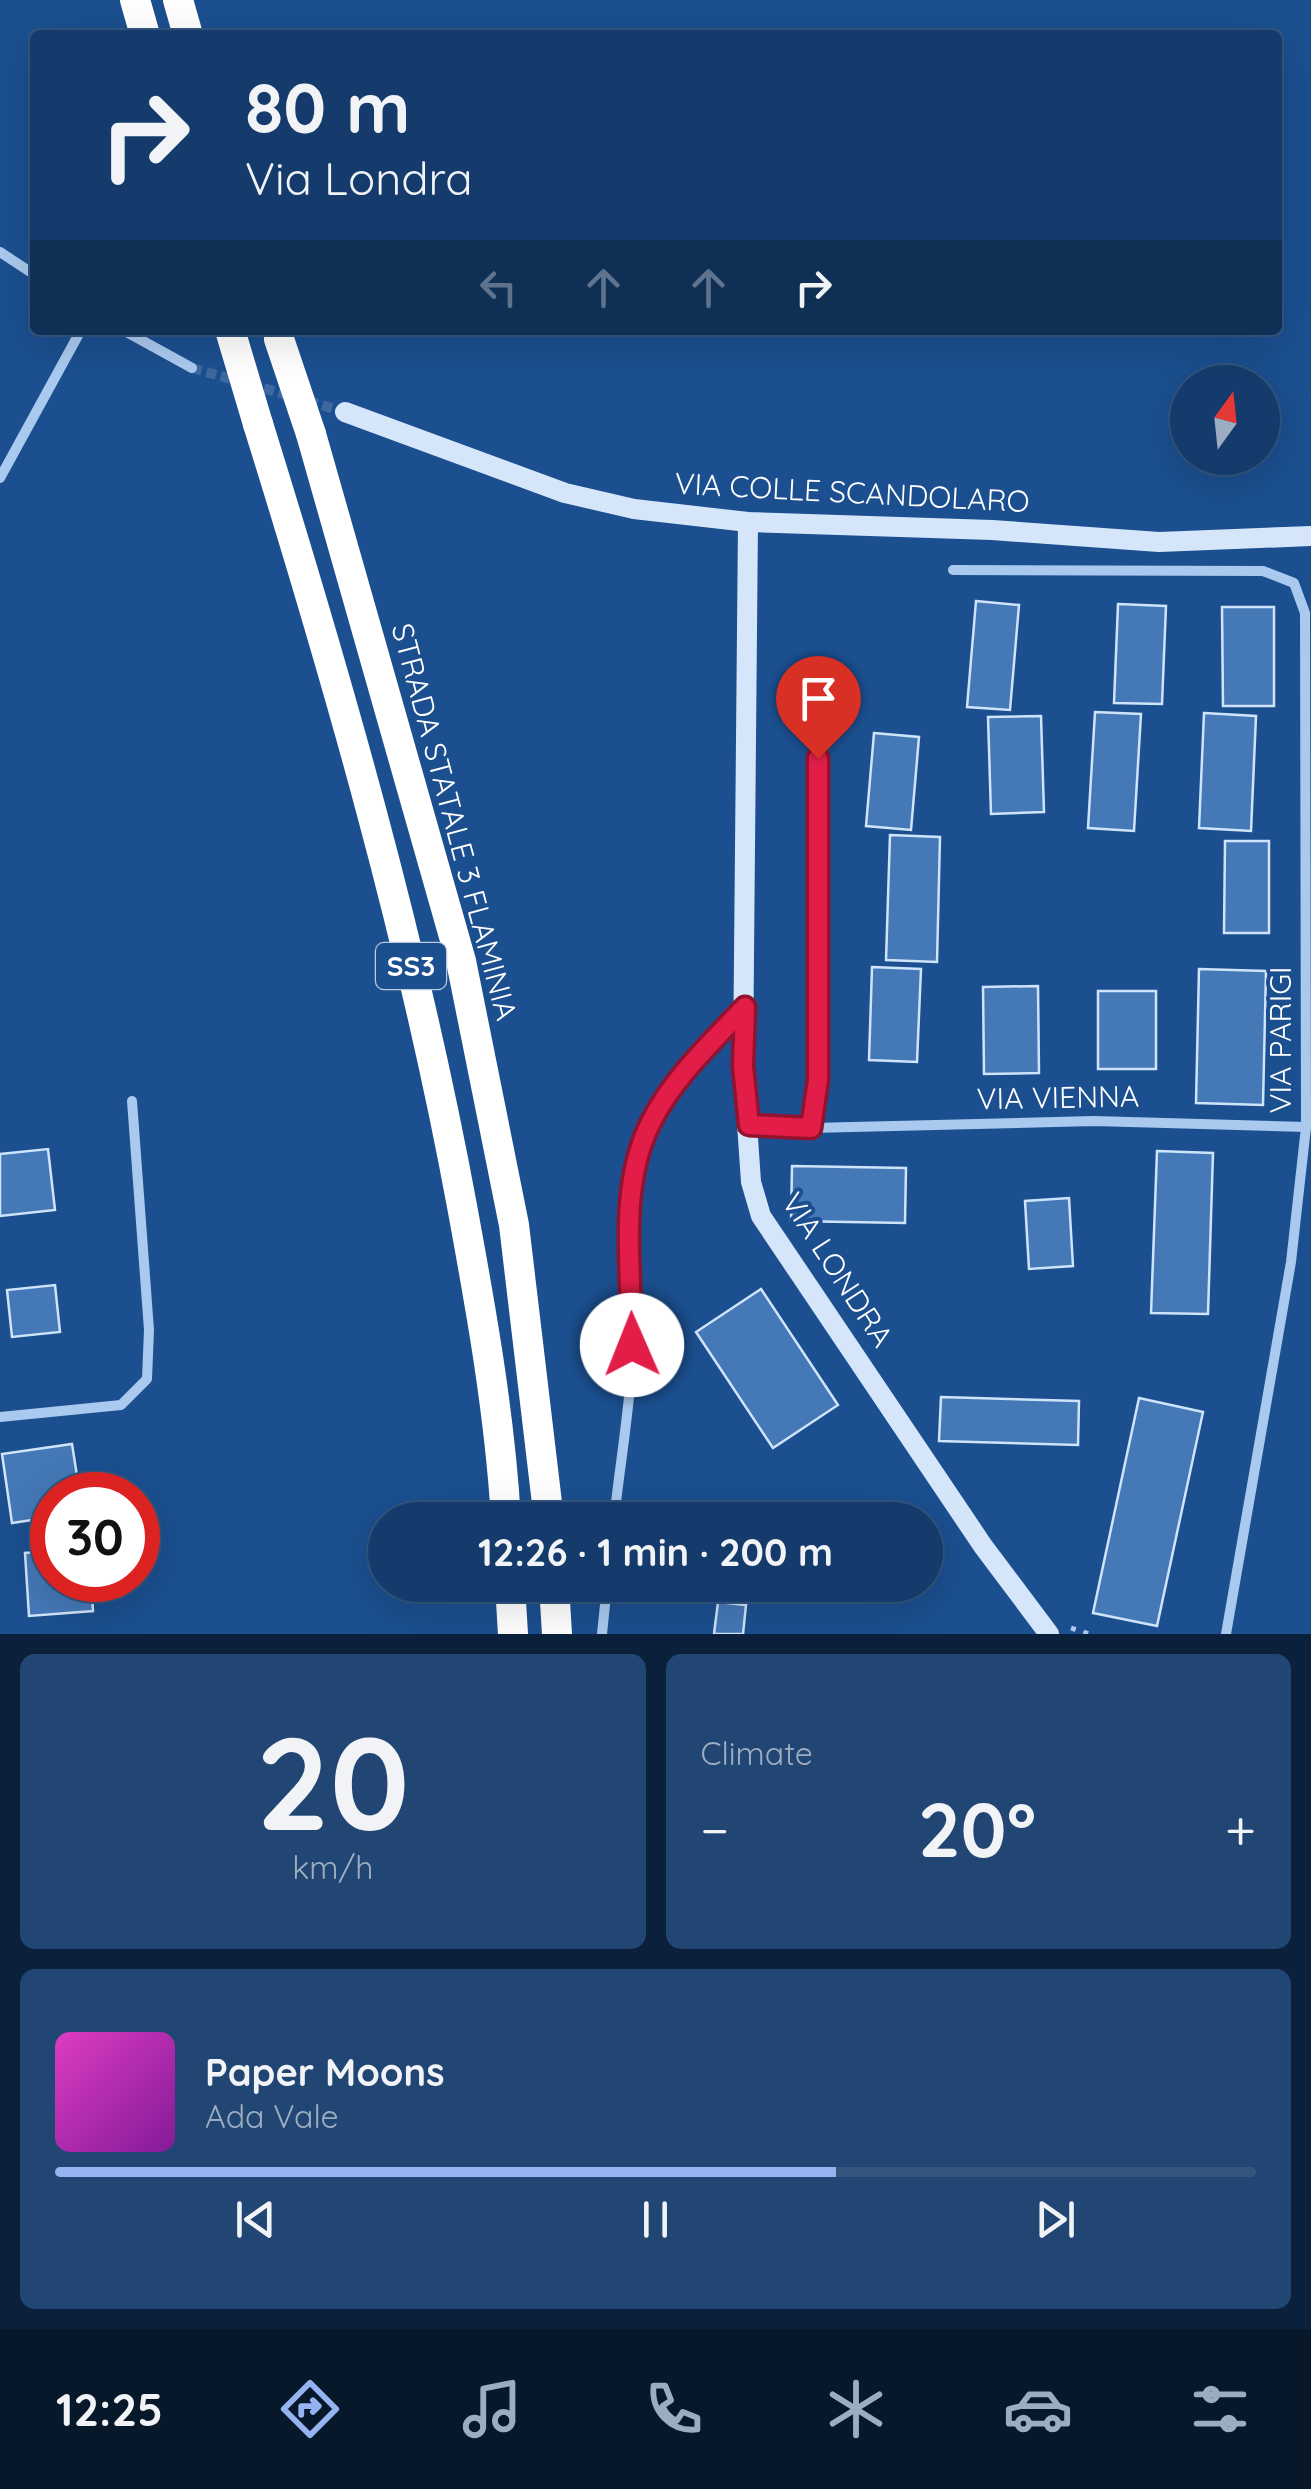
<!DOCTYPE html>
<meta charset="utf-8">
<style>
:root{--surface:#143b6b;--page:#214673;--text:#f1f3f6;--muted:#9dadc1;--line:#33557e;--accent:#95b2f1}
body{margin:0;font-family:Quicksand,sans-serif;background:var(--page);color:var(--text);height:100vh;display:flex;flex-direction:column;font-size:38px;white-space:nowrap}
*{box-sizing:border-box;margin:0}
p{font-size:32px;color:var(--muted)}
.icon{flex:none;width:55px;height:55px;fill:none;stroke:currentColor;stroke-width:2;stroke-linecap:round;stroke-linejoin:round}
.map{position:relative;height:1634px;overflow:hidden}
.side{display:flex;flex-direction:column;gap:20px;padding:20px;background:#0b203b;flex:1}
.side>*{flex:none}
.top-card{position:absolute;left:30px;top:30px;width:1252px;height:305px;border-radius:10px;box-shadow:0 10px 40px #0002,0 0 0 2px var(--line);background:#143b6b;color:var(--text);overflow:hidden}
.needle{width:65px;rotate:15deg}
.buttons{position:absolute;left:1170px;top:365px;display:grid;gap:20px}
.buttons a{display:grid;place-items:center;width:110px;height:110px;border-radius:50%;background:var(--surface);box-shadow:0 10px 40px #0002,0 0 0 2px var(--line);font-size:50px}
.speed{position:absolute;left:30px;top:1472px;display:flex;gap:20px;font-size:50px;font-weight:700;text-align:center}
.speed>*{display:grid;place-content:center;width:130px;height:130px;border-radius:50%;background:var(--surface);box-shadow:0 10px 40px #0002,0 0 0 2px var(--line);line-height:1}
.speed .limit{border:15px solid #d22;background:#fff;color:#111}
.pin{position:absolute;display:grid;place-items:center;width:85px;height:85px;color:#fff;margin:-102px -42px;border-radius:50% 50% 50% 0;rotate:-45deg;box-shadow:0 0 10px #0007}
.pin .icon{rotate:45deg}
.me{position:absolute;width:110px;margin:-55px;rotate:359deg;stroke-linejoin:round;filter:drop-shadow(0 0 8px #0008)}
.turn{display:flex;align-items:center;gap:35px;height:210px;padding:0 50px;font-size:45px}
.turn .icon{width:130px;height:130px;stroke-width:2.5}
.turn b{display:block;font-size:70px;line-height:85px}
.lanes{display:flex;align-items:center;height:95px;padding:0 50px;background:#0003;justify-content:center;gap:50px;direction:ltr}
.lanes .off{opacity:.35}
.big{font-size:75px;font-weight:800;line-height:1.1}
.side .widget{flex:1;display:flex;flex-direction:column;justify-content:center;gap:15px;min-width:0;padding:0 35px;border-radius:15px;background:var(--page)}
.side .dial{align-items:center;gap:0}
.dial b{font-size:130px;line-height:1}
.song{display:flex;align-items:center;gap:30px}
.cover{width:120px;height:120px;border-radius:15px;background:linear-gradient(135deg,hsl(310 70% 55%),hsl(290 70% 35%))}
.played{height:10px;border-radius:5px;background:linear-gradient(90deg,var(--accent) 65%,var(--line) 65%)}
.keys{display:flex;justify-content:space-around;direction:ltr}
.heat{display:flex;justify-content:space-between;align-items:center;font-size:55px;direction:ltr}
.side .tiles{flex:1;display:grid;gap:20px;grid-template-columns:1fr 1fr}
.widget:last-child{grid-column:span 2}
.trip{position:absolute;left:368px;top:1502px;width:575px;height:100px;border-radius:50px;background:var(--surface);box-shadow:0 10px 40px #0002,0 0 0 2px var(--line);font-weight:800;line-height:100px;text-align:center}
.tabs{display:flex;height:160px;justify-content:space-around;align-items:center;background:#08182b;color:var(--muted)}
.tabs .icon{width:70px;height:70px}
.tabs .active{color:var(--accent)}
.tabs b{font-size:45px;color:var(--text)}
.map>svg:first-child{display:block}
.building{fill:#4478b7;stroke:#cfe3fa;stroke-width:2.5}
.lines{fill:none;stroke-linecap:round;stroke-linejoin:round}
.street-tunnel{stroke:#3d69a0;stroke-width:10;stroke-dasharray:10 5;stroke-linecap:butt}
.path{stroke:#a9c9ee;stroke-width:5;stroke-dasharray:5 8;stroke-linecap:butt}
.street{stroke:#a9c9ee;stroke-width:10}
.secondary{stroke:#d6e6fa;stroke-width:20}
.highway{stroke:#fff;stroke-width:30}
.highway-bridge{stroke:#fff;stroke-width:30}
.route-casing{stroke:#92132f;stroke-width:25}
.route{stroke:#e11d48;stroke-width:18}
.labels{text-anchor:middle;stroke-width:8;stroke-linejoin:round;paint-order:stroke}
.shield{fill:#1b4f8f;stroke:#bbcadd;stroke-width:2.5}
.shield-label{font-size:28px;font-weight:bold;fill:#fff}
.street-label{font-size:30px;fill:#fff;stroke:#1b4f8f}
</style>
<div class="map">
<svg width="1311" height="1634" viewBox="0 0 1311 1634">
<rect width="100%" height="100%" fill="#1b4f8f"/>
<g class="building">
<path d="M 976,601 L 1019,605 L 1010,710 L 967,707 Z"/>
<path d="M 1118,604 L 1166,606 L 1162,704 L 1114,703 Z"/>
<path d="M 1222,607 L 1274,607 L 1274,706 L 1223,706 Z"/>
<path d="M 1095,712 L 1141,714 L 1134,831 L 1088,828 Z"/>
<path d="M 1204,713 L 1256,716 L 1251,831 L 1199,828 Z"/>
<path d="M 1041,716 L 1044,812 L 991,814 L 988,717 Z"/>
<path d="M 874,733 L 919,737 L 911,830 L 866,826 Z"/>
<path d="M 890,835 L 940,837 L 937,962 L 886,960 Z"/>
<path d="M 1225,841 L 1269,841 L 1269,933 L 1224,933 Z"/>
<path d="M 872,967 L 921,969 L 917,1062 L 869,1060 Z"/>
<path d="M 1199,969 L 1266,971 L 1263,1105 L 1196,1103 Z"/>
<path d="M 1038,986 L 1039,1073 L 984,1074 L 983,987 Z"/>
<rect x="1098" y="991" width="58" height="78"/>
<path d="M 48,1149 L 55,1210 L 0,1216 L 0,1154 Z"/>
<path d="M 1157,1151 L 1213,1153 L 1208,1314 L 1151,1313 Z"/>
<path d="M 792,1166 L 906,1168 L 905,1223 L 791,1221 Z"/>
<path d="M 1069,1198 L 1073,1266 L 1029,1269 L 1025,1201 Z"/>
<path d="M 55,1285 L 60,1332 L 12,1337 L 7,1290 Z"/>
<path d="M 761,1289 L 838,1405 L 773,1448 L 696,1332 Z"/>
<path d="M 941,1397 L 1079,1401 L 1078,1445 L 939,1441 Z"/>
<path d="M 1139,1398 L 1203,1412 L 1157,1626 L 1093,1613 Z"/>
<path d="M 72,1444 L 80,1495 L 52,1495 L 52,1517 L 12,1523 L 2,1454 Z"/>
<path d="M 52,1551 L 52,1580 L 91,1580 L 93,1611 L 29,1616 L 25,1553 Z"/>
<path d="M 718,1602 L 746,1605 L 743,1634 L 714,1634 Z"/>
</g>
<g class="lines">
<g class="street-tunnel">
<path d="M 192,368 L 291,396"/>
<path d="M 308,401 L 345,412"/>
</g>
<path class="path" d="M 1071,1628 L 1089,1634"/>
<g class="street">
<path d="M 0,252 L 35,275"/>
<path d="M 123,330 L 192,368"/>
<path d="M 0,478 L 81,330"/>
<path d="M 953,570 L 1263,571 L 1294,583 L 1305,613 L 1306,1127 L 1291,1262 L 1226,1634"/>
<path d="M 749,1125 L 811,1128 L 1094,1121 L 1306,1127"/>
<path d="M 811,1128 L 818,1080 L 818,758"/>
<path d="M 0,1417 L 121,1405 L 147,1379 L 149,1330 L 132,1101"/>
<path d="M 614,1520 C 620,1462 631,1403 633,1345 C 634,1271 619,1195 650,1125 C 670,1081 708,1046 741,1012"/>
<path d="M 602,1634 L 607,1585"/>
</g>
<g class="secondary">
<path d="M 345,412 L 565,493 L 634,509 L 748,522 L 992,530 L 1159,542 L 1311,536"/>
<path d="M 748,522 L 743,1065 L 751,1182 L 761,1216 L 983,1546 L 1049,1634"/>
</g>
<g class="highway">
<path d="M 135,0 L 145,35"/>
<path d="M 178,0 L 188,35"/>
<path d="M 258,424 C 338,681 413,941 462,1206 C 481,1309 500,1415 506,1520"/>
<path d="M 311,434 L 461,961 L 514,1225 L 549,1520"/>
<path d="M 510,1585 L 513,1634"/>
<path d="M 554,1585 L 557,1634"/>
</g>
<g class="highway-bridge">
<path d="M 230,330 L 258,424"/>
<path d="M 279,339 L 311,434"/>
</g>
</g>
<g class="lines">
<g class="route-casing">
<path id="route" d="M 632,1345 C 632,1273 617,1189 651,1122 C 674,1077 711,1043 745,1007 L 743,1066 L 749,1125 L 811,1128 L 818,1080 L 818,758"/>
</g>
<use href="#route" class="route"/>
</g>
<g class="labels">
<rect class="shield" x="376" y="943" width="70" height="46" rx="8"/>
<g class="shield-label">
<text x="411" y="976">SS3</text>
</g>
<g class="street-label">
<text transform="translate(852 493) rotate(3)" y="10">VIA COLLE SCANDOLARO</text>
<text transform="translate(454 822) rotate(75)" y="10">STRADA STATALE 3 FLAMINIA</text>
<text transform="translate(1281 1040) rotate(-90)" y="10">VIA PARIGI</text>
<text transform="translate(1058 1098) rotate(-1)" y="10">VIA VIENNA</text>
<text transform="translate(837 1270) rotate(57)" y="10">VIA LONDRA</text>
</g>
</g>
</svg>
<div class="buttons">
<a><svg class="needle" viewBox="-14 -14 28 28"><path d="M0-13l5 13h-10z" fill="#e53935"/><path d="M0 13l5-13h-10z" fill="#9dadc1"/></svg></a>
</div>
<div class="speed"><div class="limit">30</div></div>
<div class="pin" style="left:818px;top:758px;background:#d93025"><svg class="icon" aria-label="arrive" viewBox="0 0 24 24"><path d="M6 21V4h12l-3 4 3 4H6"/></svg></div>
<svg class="me" style="left:632px;top:1345px" viewBox="-20 -20 40 40"><circle r="19" fill="#fff"/><path d="M0-13L10 11 0 6-10 11z" fill="#e11d48"/></svg>
<div class="trip">12:26 · 1 min · 200 m</div>
<div class="top-card">
<div class="turn"><svg class="icon" aria-label="right" viewBox="0 0 24 24"><path d="M7 20v-9h11M14 6l5 5-5 5"/></svg><div><b>80 m</b>Via Londra</div></div>
<div class="lanes"><svg class="icon off" aria-label="left" viewBox="0 0 24 24"><path d="M17 20v-9H6M10 6l-5 5 5 5"/></svg><svg class="icon off" aria-label="ahead" viewBox="0 0 24 24"><path d="M12 20V5M6 11l6-6 6 6"/></svg><svg class="icon off" aria-label="ahead" viewBox="0 0 24 24"><path d="M12 20V5M6 11l6-6 6 6"/></svg><svg class="icon" aria-label="right" viewBox="0 0 24 24"><path d="M7 20v-9h11M14 6l5 5-5 5"/></svg></div>
</div>
</div>
<section class="side">
<div class="tiles">
<div class="widget dial"><b>20</b><p>km/h</p></div>
<div class="widget"><p>Climate</p>
<div class="heat"><a>−</a><b class="big">20°</b><a>+</a></div>
</div>
<div class="widget">
<div class="song"><i class="cover"></i><div><b>Paper Moons</b><p>Ada Vale</p></div></div>
<div class="played"></div>
<div class="keys"><svg class="icon" aria-label="previous" viewBox="0 0 24 24"><path d="M18 5L8 12l10 7zM5 5v14"/></svg><svg class="icon" aria-label="pause" viewBox="0 0 24 24"><path d="M8 5v14M16 5v14"/></svg><svg class="icon" aria-label="next" viewBox="0 0 24 24"><path d="M6 5l10 7-10 7zM19 5v14"/></svg></div>
</div>
</div>
</section>
<nav class="tabs">
<b>12:25</b>
<svg class="icon active" aria-label="directions" viewBox="0 0 24 24"><path d="M12 3l9 9-9 9-9-9zM9 14v-3h6M13 9l2 2-2 2"/></svg>
<svg class="icon" aria-label="music" viewBox="0 0 24 24"><path d="M9 18V5l10-2v13"/><circle cx="6" cy="18" r="3"/><circle cx="16" cy="16" r="3"/></svg>
<svg class="icon" aria-label="phone" viewBox="0 0 24 24"><path d="M5 4h4l2 5-3 2q2 4 5 5l2-3 5 2v4C11 20 4 13 5 4z"/></svg>
<svg class="icon" aria-label="climate" viewBox="0 0 24 24"><path d="M12 3v18M4 7l16 10M4 17L20 7"/></svg>
<svg class="icon" aria-label="car" viewBox="0 0 24 24"><path d="M5 17H2v-5l4-1 3-4h7l3 4 3 1v5h-3M9 17h6M6 11h13"/><circle cx="7" cy="17" r="2"/><circle cx="17" cy="17" r="2"/></svg>
<svg class="icon" aria-label="filters" viewBox="0 0 24 24"><path d="M4 7h16M4 17h16"/><circle cx="9" cy="7" r="2"/><circle cx="15" cy="17" r="2"/></svg>
</nav>
